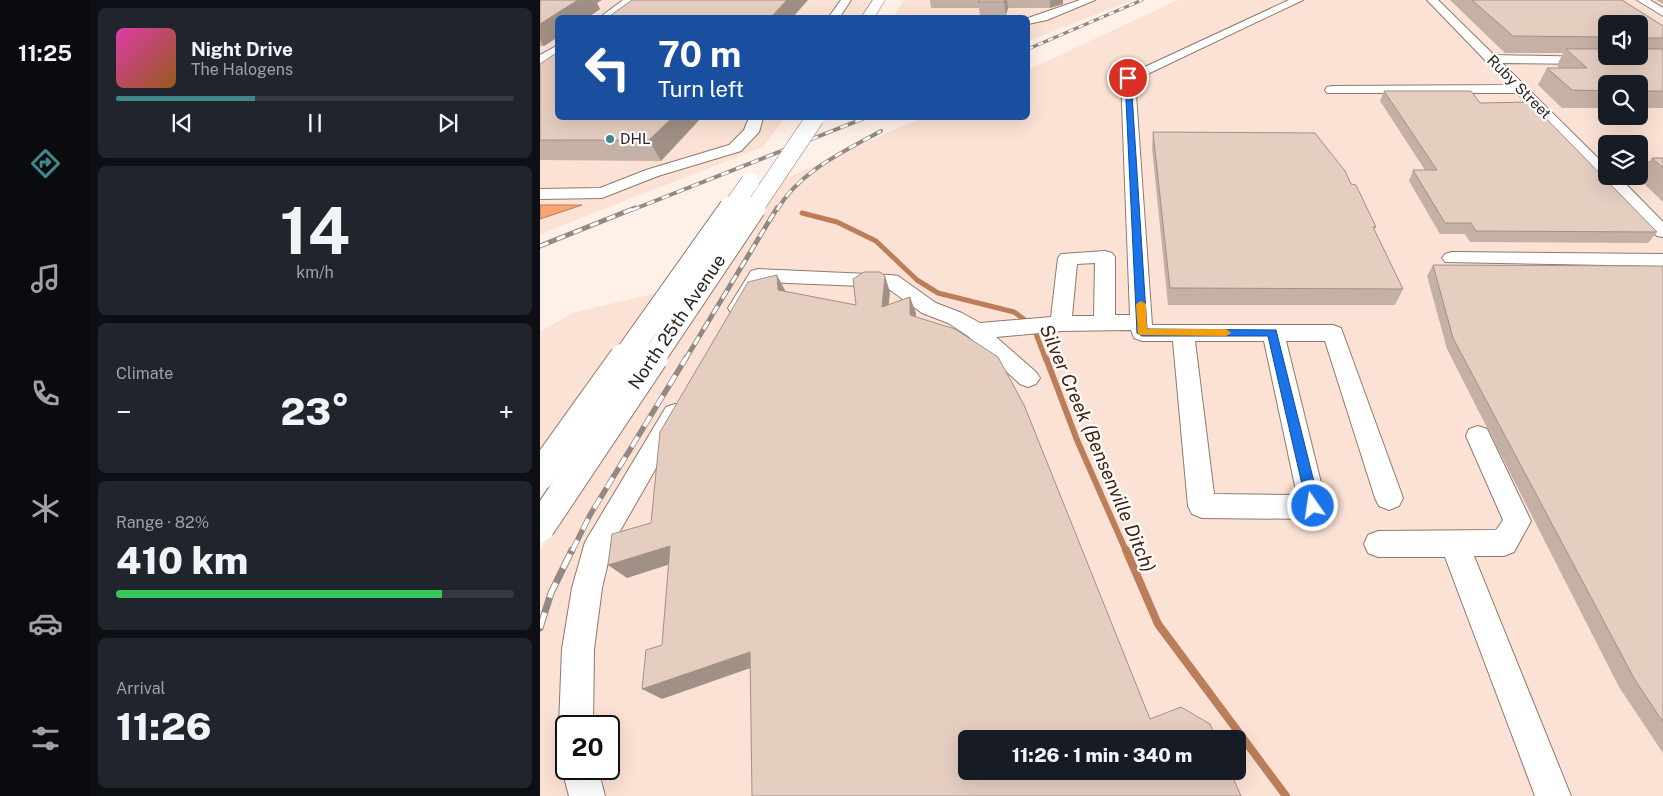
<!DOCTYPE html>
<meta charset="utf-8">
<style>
:root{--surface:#171b24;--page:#20242c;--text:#f1f3f6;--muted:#9ea1a6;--line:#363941;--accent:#40888b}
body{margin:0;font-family:"Public Sans",sans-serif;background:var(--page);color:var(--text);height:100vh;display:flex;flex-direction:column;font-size:19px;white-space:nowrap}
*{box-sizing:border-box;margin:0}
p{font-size:16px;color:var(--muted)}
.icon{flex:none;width:28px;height:28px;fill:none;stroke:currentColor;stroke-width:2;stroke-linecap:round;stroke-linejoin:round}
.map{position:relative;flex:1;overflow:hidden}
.sheet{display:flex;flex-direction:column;gap:8px;padding:8px;background:#0d0f14;width:450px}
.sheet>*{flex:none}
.banner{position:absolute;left:15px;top:15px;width:475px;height:105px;border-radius:8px;box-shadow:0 5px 20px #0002;background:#1a4fa0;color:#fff;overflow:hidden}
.fabs{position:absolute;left:1058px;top:15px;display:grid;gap:10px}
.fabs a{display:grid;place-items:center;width:50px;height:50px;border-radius:8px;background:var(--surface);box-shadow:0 5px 20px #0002;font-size:25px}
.speed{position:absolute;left:15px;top:715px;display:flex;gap:10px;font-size:25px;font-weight:700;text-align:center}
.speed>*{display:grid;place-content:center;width:65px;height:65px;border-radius:50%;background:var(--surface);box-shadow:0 5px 20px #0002;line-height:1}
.speed .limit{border:2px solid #111;border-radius:8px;background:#fff;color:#111}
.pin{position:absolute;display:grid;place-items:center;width:42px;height:42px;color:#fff;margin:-21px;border:2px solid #fff;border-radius:50%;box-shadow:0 1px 5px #0007}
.me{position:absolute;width:55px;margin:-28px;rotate:347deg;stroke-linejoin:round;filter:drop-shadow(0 0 4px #0008)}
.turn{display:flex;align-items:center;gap:18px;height:105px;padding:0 20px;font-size:22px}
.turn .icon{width:65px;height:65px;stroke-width:2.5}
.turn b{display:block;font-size:35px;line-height:42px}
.big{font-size:38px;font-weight:800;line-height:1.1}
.sheet .widget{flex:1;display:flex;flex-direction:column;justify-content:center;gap:8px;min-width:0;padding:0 18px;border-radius:8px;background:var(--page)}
.sheet .dial{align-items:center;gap:0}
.dial b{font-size:65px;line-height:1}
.song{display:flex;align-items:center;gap:15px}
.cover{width:60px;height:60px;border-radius:8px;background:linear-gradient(135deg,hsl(320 70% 55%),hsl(30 70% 35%))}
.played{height:5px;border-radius:2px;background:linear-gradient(90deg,var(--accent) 35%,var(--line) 35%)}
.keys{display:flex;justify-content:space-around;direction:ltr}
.heat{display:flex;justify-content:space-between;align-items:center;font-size:28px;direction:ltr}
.charge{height:8px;border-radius:4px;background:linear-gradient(90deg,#34c759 82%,var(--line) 0)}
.trip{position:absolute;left:418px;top:730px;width:288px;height:50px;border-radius:8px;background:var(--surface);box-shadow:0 5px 20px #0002;font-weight:800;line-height:50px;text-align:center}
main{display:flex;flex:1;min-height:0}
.tabs{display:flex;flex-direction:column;width:90px;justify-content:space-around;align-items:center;background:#090b0e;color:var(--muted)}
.tabs .icon{width:35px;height:35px}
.tabs .active{color:var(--accent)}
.tabs b{font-size:22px;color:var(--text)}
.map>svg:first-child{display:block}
.built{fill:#fbe2d4;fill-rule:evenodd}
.water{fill:#faa473;stroke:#bc7e5a}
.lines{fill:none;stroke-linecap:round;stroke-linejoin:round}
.stream-far2{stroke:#bc7e5a;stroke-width:5}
.stream-far1{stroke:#bc7e5a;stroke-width:6}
.stream{stroke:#bc7e5a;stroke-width:8}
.minor-casing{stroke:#8f796d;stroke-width:2}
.major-casing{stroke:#8f796d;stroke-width:1}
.minor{fill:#fff;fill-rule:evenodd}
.major{fill:#fff;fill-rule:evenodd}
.rail-far4-casing{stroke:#948882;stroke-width:3}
.rail-far3-casing{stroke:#948882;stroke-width:4}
.rail-far2-casing{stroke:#948882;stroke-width:5}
.rail-far1-casing{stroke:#948882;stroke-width:5.5}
.rail-casing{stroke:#948882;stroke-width:7}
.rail-far4{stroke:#fff;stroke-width:2;stroke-dasharray:5.5;stroke-linecap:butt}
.rail-far3{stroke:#fff;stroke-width:2.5;stroke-dasharray:8;stroke-linecap:butt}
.rail-far2{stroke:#fff;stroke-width:3;stroke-dasharray:9;stroke-linecap:butt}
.rail-far1{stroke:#fff;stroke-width:4;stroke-dasharray:12;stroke-linecap:butt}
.rail{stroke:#fff;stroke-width:5;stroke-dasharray:16;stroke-linecap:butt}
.major-bridge-far2-casing{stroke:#8f796d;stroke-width:19;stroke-linecap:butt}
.major-bridge-far1-casing{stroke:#8f796d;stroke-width:25;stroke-linecap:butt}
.major-bridge-casing{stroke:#8f796d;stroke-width:31;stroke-linecap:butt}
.major-bridge-far2{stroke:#fff;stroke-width:18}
.major-bridge-far1{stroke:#fff;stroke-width:23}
.major-bridge{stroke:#fff;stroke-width:29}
.wall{fill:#c5b0a5;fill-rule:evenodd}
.shaded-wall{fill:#a09086}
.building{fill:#e5cdc0;stroke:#a09086}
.route{fill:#1a73e8;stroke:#114b97}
.slow{fill:#f59e0b}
.poi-dot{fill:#40888b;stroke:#fff;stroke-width:2}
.labels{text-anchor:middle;stroke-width:4.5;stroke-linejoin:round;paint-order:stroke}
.far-street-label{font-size:15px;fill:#2c241f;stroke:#fff}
.far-poi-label{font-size:15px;fill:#2c241f;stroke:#fff;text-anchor:start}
.street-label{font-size:18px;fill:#2c241f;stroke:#fff}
.water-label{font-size:19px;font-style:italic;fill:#44230e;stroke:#fff}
</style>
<main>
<nav class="tabs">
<b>11:25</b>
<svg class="icon active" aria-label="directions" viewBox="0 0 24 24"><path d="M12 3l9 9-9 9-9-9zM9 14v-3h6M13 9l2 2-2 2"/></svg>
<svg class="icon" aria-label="music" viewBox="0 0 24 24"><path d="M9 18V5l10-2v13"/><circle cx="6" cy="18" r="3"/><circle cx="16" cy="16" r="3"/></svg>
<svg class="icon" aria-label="phone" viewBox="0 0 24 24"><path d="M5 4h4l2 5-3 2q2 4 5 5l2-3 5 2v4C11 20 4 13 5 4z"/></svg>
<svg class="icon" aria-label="climate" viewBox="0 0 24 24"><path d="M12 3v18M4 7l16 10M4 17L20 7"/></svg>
<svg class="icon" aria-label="car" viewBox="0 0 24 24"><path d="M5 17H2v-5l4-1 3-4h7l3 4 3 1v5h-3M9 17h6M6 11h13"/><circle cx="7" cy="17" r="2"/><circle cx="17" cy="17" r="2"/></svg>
<svg class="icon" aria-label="filters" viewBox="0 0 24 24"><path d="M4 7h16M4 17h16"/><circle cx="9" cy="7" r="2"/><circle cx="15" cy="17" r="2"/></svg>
</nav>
<section class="sheet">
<div class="widget">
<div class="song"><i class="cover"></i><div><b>Night Drive</b><p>The Halogens</p></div></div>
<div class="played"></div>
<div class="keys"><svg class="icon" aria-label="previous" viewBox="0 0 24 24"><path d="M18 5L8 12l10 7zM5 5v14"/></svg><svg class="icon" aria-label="pause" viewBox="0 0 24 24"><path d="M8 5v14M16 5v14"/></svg><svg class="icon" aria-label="next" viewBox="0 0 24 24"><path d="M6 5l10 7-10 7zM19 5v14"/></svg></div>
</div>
<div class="widget dial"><b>14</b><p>km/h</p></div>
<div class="widget"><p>Climate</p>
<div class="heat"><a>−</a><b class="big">23°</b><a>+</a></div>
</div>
<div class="widget"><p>Range · 82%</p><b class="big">410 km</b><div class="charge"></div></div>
<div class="widget"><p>Arrival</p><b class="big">11:26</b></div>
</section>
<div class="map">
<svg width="1123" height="796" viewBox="0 0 1123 796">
<rect width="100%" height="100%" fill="#fff0e8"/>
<g class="built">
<path d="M 0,0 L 333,0 L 320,17 L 18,18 L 18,118 L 245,118 L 223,147 L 0,234 Z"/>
<path d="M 364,0 L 593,0 L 488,41 L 488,18 L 353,18 Z"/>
<path d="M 638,0 L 1123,0 L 1123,796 L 0,796 L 0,550 L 246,178 L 381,118 L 488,118 L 488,70 ZM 1066,24 L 1099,24 L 1099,56 L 1066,56 ZM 1066,84 L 1099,84 L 1099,116 L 1066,116 ZM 1066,144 L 1099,144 L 1099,176 L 1066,176 ZM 26,726 L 69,726 L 69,769 L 26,769 ZM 426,739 L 696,739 L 696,771 L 426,771 Z"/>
<path d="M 116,293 L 0,454 L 0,332 L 32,313 Z"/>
</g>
<path class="water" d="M 0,205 L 42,205 L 0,219 Z"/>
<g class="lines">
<path class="stream-far2" d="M 262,213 L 297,222 L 336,241 L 377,280 L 398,293 L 474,312 L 493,326 L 506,360"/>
<path class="stream-far1" d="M 506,358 L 537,440 L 586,551"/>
<path class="stream" d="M 586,550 L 618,624 L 746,796"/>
<g class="minor-casing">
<g id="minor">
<path d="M 83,0 L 95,0 L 72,18 L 59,18 Z"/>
<path d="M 301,0 L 311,0 L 299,18 L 288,18 Z"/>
<path d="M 540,0 L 555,0 L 507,20 L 488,24 L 488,18 Z"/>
<path d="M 749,0 L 763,0 L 595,80 L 612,325 L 793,325 L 801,328 L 863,498 L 859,506 L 849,510 L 839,506 L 835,498 L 785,341 L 746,341 L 787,507 L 783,516 L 773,519 L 662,518 L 652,514 L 648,506 L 633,341 L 602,341 L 594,338 L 591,330 L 521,331 L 456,337 L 496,372 L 500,378 L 496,384 L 488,387 L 480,384 L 428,336 L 408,323 L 382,313 L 346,287 L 224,282 L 205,313 L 198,315 L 191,313 L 188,308 L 211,271 L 218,269 L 351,275 L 358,276 L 396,303 L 422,313 L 440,323 L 511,317 L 518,258 L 521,254 L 565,251 L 572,253 L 575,257 L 575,315 L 590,315 L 581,78 ZM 555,263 L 554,316 L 532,316 L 537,264 ZM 655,341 L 724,341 L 757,495 L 674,494 Z"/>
<path d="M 887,0 L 898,0 L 954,55 L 1055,57 L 1057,60 L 1051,64 L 962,63 L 1066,166 L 1066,176 L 1078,176 L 1123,222 L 1123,237 L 1117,236 L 977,93 L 787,93 L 785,90 L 787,87 L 792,86 L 969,85 Z"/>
<path d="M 1097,0 L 1110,0 L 1123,8 L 1123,16 Z"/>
<path d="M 18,45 L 18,55 L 0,65 L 0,55 Z"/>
<path d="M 209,118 L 223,118 L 219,132 L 201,151 L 118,176 L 62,198 L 0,199 L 0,189 L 60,188 L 106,170 L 189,145 L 204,130 Z"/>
<path d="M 1123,160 L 1123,170 L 1099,174 L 1099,164 Z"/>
<path d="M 912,252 L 1123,254 L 1123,266 L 905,262 L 902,258 L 905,254 Z"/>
<path d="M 135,404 L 144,407 L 147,414 L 72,545 L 62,588 L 54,649 L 53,726 L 26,726 L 26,739 L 19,726 L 22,649 L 32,588 L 45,542 L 126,407 Z"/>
<path d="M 938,426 L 947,429 L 991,521 L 974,552 L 964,556 L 934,556 L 1031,796 L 995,796 L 905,557 L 838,557 L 828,553 L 824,544 L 828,535 L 838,531 L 956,530 L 963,520 L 926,436 L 929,429 Z"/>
<path d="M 26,759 L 26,769 L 58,769 L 65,796 L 29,796 L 22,769 Z"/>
</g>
</g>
<g class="major-casing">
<path id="major" d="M 333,0 L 345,0 L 334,18 L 321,18 Z"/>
</g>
<use href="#minor" class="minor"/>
<use href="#major" class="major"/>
<g class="rail-far4-casing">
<path id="rail-far4" d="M 488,49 L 602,0"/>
</g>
<g class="rail-far3-casing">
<g id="rail-far3">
<path d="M 92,210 L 325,118"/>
<path d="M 237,210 C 260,171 303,152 341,131"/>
</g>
</g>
<g class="rail-far2-casing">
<g id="rail-far2">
<path d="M 0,246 L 95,208"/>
<path d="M 145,360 L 237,208"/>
</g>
</g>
<g class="rail-far1-casing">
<path id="rail-far1" d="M 32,551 L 50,515 L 146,358"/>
</g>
<g class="rail-casing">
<path id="rail" d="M 0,628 L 11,593 L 32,550"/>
</g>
<use href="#rail-far4" class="rail-far4"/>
<use href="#rail-far3" class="rail-far3"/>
<use href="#rail-far2" class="rail-far2"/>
<use href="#rail-far1" class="rail-far1"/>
<use href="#rail" class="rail"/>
<g class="major-bridge-far2-casing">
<g id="major-bridge-far2">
<path d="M 190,210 L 210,182"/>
<path d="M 213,210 L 275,118"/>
</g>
</g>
<g class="major-bridge-far1-casing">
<g id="major-bridge-far1">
<path d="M 83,360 L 191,208"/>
<path d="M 112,360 L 214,208"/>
</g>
</g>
<g class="major-bridge-casing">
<g id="major-bridge">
<path d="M 0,475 L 84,358"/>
<path d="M 0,527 L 113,358"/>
</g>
</g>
<use href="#major-bridge-far2" class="major-bridge-far2"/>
<use href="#major-bridge-far1" class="major-bridge-far1"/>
<use href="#major-bridge" class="major-bridge"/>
</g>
<g class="wall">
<path d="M 0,0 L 57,3 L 60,9 L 47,18 L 18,18 L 18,37 L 4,46 L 0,46 Z"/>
<path d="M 390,0 L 523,0 L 523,4 L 510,8 L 468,8 L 466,15 L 440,15 L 439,8 L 391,8 Z"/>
<path d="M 910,0 L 1082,0 L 1123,26 L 1123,108 L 1099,108 L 1099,84 L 1066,84 L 1066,108 L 1022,108 L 998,85 L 1007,68 L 1019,68 L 1017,65 L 1023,53 L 965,53 ZM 1066,24 L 1099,24 L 1099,56 L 1066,56 Z"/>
<path d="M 1116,0 L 1123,0 L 1123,4 Z"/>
<path d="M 0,64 L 18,118 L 161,118 L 121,161 L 0,160 Z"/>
<path d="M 844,91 L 940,103 L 1117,232 L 1108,243 L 930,242 L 925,234 L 900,234 L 869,181 L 873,170 L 885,170 L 840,101 Z"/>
<path d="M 613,132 L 811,184 L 836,227 L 834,230 L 863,289 L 855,305 L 628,305 L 612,148 Z"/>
<path d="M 1112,158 L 1123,158 L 1123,202 L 1097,177 L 1099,176 L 1099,175 Z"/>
<path d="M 893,265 L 1123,266 L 1123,753 L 1079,687 L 907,349 L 887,276 Z"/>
</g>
<g class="shaded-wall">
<path d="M 38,0 L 62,0 L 57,3 L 60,9 L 47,18 L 18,18 L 18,37 L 4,46 L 0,40 L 0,24 Z"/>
<path d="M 247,0 L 268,0 L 252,18 L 230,18 Z"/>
<path d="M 465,0 L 467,0 L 468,8 L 466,15 L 464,2 Z"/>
<path d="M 510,0 L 523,0 L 523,4 L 510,8 Z"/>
<path d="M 132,118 L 161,118 L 121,161 L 109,140 Z"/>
<path d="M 237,275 L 246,292 L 238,290 Z"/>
<path d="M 345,276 L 350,292 L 347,323 L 342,307 Z"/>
<path d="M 370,297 L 376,313 L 375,332 L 370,315 Z"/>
<path d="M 130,546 L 146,559 L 87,578 L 68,565 Z"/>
<path d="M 210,652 L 225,663 L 122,699 L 102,689 Z"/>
</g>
<g class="building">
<path d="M 0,0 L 38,0 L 0,24 Z"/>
<path d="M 92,0 L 247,0 L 230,18 L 67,18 Z"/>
<path d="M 439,0 L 465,0 L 464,2 L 438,2 Z"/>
<path d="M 932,0 L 1082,0 L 1123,26 L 1123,38 L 1099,38 L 1099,24 L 1066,24 L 1066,37 L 973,36 Z"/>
<path d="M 1026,49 L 1066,49 L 1066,56 L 1099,56 L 1099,49 L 1123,49 L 1123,91 L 1099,91 L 1099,84 L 1066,84 L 1066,91 L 1032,90 L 1007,68 L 1047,68 Z"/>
<path d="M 18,52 L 18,118 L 132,118 L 109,140 L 0,140 L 0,64 Z"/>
<path d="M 844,91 L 931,91 L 940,103 L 990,102 L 1117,232 L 936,231 L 931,223 L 905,223 L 873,170 L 897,170 Z"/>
<path d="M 613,132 L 775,133 L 805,171 L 811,184 L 816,185 L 836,227 L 833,227 L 863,289 L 630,288 Z"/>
<path d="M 1112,158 L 1123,158 L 1123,168 Z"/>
<path d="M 893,265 L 1123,266 L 1123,722 L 1095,680 L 913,338 Z"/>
<path d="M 324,272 L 340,272 L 345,276 L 342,307 L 370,297 L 370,315 L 415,329 L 458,357 L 484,405 L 610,719 L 641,707 L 670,724 L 676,739 L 426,739 L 426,771 L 690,771 L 701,796 L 212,796 L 210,652 L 102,689 L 106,650 L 122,645 L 130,546 L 68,565 L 72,534 L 111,523 L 120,432 L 208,282 L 237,275 L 238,290 L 316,305 L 313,279 Z"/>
</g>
<path class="route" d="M 588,76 L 591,78 L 607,329 L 736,330 L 780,506 L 778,511 L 769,511 L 767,506 L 728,336 L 602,336 L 597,333 L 585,78 Z"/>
<path class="slow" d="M 601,301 L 606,304 L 607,329 L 686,329 L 691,333 L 686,336 L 598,335 L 596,304 Z"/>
<circle class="poi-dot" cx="70" cy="139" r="5"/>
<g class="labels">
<g class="far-street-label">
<text transform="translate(979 87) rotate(45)" y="5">Ruby Street</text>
</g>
<g class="far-poi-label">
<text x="80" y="144">DHL</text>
</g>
<g class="street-label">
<text transform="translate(137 322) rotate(-56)" y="6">North 25th Avenue</text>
</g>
<g class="water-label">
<text transform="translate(558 448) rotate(67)" y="7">Silver Creek (Bensenville Ditch)</text>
</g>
</g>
</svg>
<div class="fabs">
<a><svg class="icon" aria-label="sound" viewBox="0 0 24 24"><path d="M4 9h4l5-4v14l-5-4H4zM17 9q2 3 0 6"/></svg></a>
<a><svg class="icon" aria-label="search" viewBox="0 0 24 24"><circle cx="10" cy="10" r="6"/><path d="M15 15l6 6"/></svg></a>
<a><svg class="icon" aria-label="layers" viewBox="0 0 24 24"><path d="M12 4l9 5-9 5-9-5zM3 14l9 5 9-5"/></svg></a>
</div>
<div class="speed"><div class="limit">20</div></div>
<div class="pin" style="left:588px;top:78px;background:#d93025"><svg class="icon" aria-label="arrive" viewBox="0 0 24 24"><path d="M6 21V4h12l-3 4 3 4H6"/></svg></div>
<svg class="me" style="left:773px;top:506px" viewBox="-20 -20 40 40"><circle r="17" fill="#1a73e8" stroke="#fff" stroke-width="3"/><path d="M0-11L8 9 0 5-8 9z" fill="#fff"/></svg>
<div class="trip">11:26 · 1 min · 340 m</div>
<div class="banner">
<div class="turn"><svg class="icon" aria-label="left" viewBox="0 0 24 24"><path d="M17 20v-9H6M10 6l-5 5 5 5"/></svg><div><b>70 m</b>Turn left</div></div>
</div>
</div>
</main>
